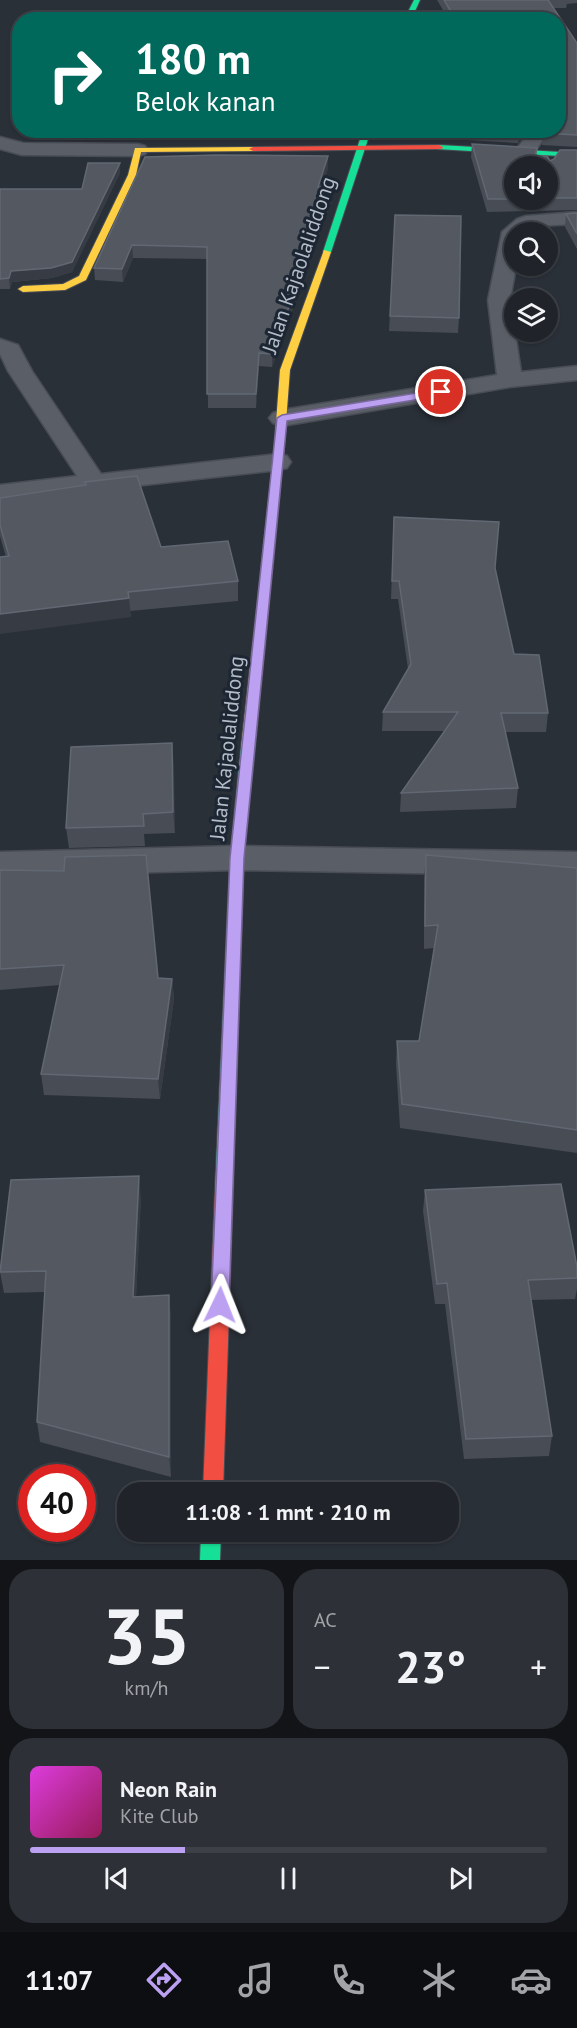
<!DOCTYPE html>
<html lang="id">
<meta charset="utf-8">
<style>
:root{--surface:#20242a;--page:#2d3036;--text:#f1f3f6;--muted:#a2a4a8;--line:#3d4147;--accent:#bca0f2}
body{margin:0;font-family:"PT Sans",sans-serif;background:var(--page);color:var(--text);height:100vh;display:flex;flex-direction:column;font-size:22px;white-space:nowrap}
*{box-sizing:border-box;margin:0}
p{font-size:20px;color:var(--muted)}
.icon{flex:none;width:33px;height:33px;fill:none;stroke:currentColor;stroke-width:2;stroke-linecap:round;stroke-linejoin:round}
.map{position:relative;height:1560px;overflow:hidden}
.details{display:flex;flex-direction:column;gap:9px;padding:9px;background:#121417;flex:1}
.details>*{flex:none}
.top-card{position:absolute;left:12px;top:12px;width:554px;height:126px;border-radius:24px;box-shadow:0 2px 4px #0004,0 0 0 2px var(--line);background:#00695c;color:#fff;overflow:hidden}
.fabs{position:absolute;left:504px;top:156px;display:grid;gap:12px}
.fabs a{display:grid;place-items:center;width:54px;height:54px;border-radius:50%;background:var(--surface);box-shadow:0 2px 4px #0004,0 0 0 2px var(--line);font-size:30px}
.speed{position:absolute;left:18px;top:1464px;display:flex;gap:12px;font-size:30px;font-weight:700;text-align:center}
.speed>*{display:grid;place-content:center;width:78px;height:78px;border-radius:50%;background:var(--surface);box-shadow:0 2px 4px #0004,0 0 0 2px var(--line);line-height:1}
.speed .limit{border:9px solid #d22;background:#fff;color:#111}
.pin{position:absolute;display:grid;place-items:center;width:51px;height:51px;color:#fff;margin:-26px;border:3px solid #fff;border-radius:50%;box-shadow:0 2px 6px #0007}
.me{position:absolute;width:66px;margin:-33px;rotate:2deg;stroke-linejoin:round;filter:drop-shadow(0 0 4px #0008)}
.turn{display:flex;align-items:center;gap:21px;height:126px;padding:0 24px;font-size:27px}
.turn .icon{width:78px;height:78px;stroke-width:2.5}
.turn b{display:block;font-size:42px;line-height:51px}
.big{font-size:45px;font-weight:600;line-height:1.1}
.details .tile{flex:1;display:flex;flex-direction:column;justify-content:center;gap:9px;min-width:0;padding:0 21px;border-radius:24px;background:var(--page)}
.details .dial{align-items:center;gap:0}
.dial b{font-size:78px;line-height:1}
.song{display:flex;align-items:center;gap:18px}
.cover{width:72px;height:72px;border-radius:9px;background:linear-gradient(135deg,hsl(300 70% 55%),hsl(330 70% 35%))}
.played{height:6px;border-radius:3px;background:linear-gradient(90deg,var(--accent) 30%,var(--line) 30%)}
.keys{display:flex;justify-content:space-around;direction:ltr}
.heat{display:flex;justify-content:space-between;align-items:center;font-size:33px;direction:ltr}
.details .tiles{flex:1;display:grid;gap:9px;grid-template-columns:1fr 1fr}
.tile:last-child{grid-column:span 2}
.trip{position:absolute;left:117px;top:1482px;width:342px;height:60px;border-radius:24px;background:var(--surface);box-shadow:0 2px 4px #0004,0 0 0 2px var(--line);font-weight:600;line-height:60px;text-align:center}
.dock{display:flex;height:96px;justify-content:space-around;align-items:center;background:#0d0e11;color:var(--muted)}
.dock .icon{width:42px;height:42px}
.dock .current{color:var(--accent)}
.dock b{font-size:27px;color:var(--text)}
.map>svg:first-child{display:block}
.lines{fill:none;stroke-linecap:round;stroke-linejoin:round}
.street-casing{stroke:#484c55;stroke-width:3}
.fast-casing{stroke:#484c55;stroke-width:2}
.slow-casing{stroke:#484c55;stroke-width:2}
.jam-casing{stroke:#484c55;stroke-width:2}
.street{fill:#5a5e66;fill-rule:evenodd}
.fast{fill:#16e098;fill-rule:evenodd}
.slow{fill:#ffcf43;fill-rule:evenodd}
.jam{fill:#f24e42;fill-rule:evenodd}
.wall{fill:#474c55;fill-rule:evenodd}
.shaded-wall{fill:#373c44}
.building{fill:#535861;stroke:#626872;stroke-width:1.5}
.route{fill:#bca0f2;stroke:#7a689d;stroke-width:1.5}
.labels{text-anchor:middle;stroke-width:6;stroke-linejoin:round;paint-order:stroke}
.street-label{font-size:21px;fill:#b4bcc9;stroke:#1d2633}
</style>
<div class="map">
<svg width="577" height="1560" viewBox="0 0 577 1560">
<rect width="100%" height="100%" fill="#2a3038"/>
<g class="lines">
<g class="street-casing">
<g id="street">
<path d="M 531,130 L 550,130 L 532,155 L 518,155 L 515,151 Z"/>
<path d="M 0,137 L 23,143 L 138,144 L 145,146 L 148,150 L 145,154 L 138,156 L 22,155 L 0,149 Z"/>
<path d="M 577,212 L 577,224 L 535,226 L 525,232 L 514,232 L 514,266 L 516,266 L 510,300 L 521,372 L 577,366 L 577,380 L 510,387 L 282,426 L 273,423 L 269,418 L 273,413 L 282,410 L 497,375 L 488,300 L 502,232 L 517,219 L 526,216 Z"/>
<path d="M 0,339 L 18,345 L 32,371 L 101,474 L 278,454 L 287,456 L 291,462 L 287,468 L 278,470 L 0,501 L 0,485 L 77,476 L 8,371 L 0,354 Z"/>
<path d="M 237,846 L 577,852 L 577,876 L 237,870 L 0,876 L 0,852 Z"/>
</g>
</g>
<g class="fast-casing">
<g id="fast">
<path d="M 414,0 L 420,0 L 411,20 L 404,20 Z"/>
<path d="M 363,130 L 371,130 L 331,252 L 324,254 L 323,252 Z"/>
<path d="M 439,145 L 577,153 L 577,157 L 436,149 L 435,147 Z"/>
<path d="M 248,744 L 255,748 L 244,858 L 233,1191 L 230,1196 L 224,1198 L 218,1196 L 215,1191 L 230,858 L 241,748 Z"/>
<path d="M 201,1532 L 221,1532 L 220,1560 L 200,1560 Z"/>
</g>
</g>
<g class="slow-casing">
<g id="slow">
<path d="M 253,147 L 256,147 L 256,151 L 141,152 L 136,175 L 86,280 L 65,290 L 23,292 L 18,289 L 23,286 L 63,284 L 79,276 L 128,175 L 135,148 Z"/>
<path d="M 324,250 L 331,252 L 290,370 L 283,462 L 255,748 L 248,752 L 241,748 L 273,462 L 280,370 Z"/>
</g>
</g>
<g class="jam-casing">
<g id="jam">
<path d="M 439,145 L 443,147 L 442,149 L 253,151 L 249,149 L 253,147 Z"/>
<path d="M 224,1184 L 230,1186 L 233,1191 L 223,1492 L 203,1492 L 215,1191 L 218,1186 Z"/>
</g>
</g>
<use href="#street" class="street"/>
<use href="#fast" class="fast"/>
<use href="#slow" class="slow"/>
<use href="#jam" class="jam"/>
</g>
<g class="wall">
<path d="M 437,0 L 577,0 L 577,3 L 567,4 L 566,8 L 553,8 L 577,43 L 577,147 L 542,145 L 543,133 L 558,130 L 558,20 L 449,20 Z"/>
<path d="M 464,130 L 529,130 L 518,143 L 466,140 Z"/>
<path d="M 472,144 L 537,148 L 536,156 L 550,161 L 577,150 L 577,210 L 487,212 L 471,157 ZM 514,166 L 548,166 L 548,200 L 514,200 Z"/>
<path d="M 145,157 L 328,168 L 322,187 L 332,187 L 332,199 L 272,367 L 259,366 L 256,408 L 208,408 L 207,259 L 133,258 L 123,282 L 95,280 L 94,268 Z"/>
<path d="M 120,173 L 72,272 L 52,278 L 12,282 L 10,289 L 0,289 L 0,189 L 82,189 Z"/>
<path d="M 577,213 L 577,249 L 565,227 L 566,214 Z"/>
<path d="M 395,215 L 459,318 L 458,333 L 389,331 Z"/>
<path d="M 85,482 L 161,547 L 238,581 L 238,601 L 130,611 L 131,617 L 6,557 L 0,536 L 0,498 L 86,485 Z"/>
<path d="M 394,517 L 495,568 L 514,654 L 548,713 L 546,732 L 505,732 L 518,788 L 516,808 L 400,812 L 401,793 L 444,731 L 382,731 L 383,712 L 408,669 L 398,599 L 391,599 Z"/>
<path d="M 172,743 L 175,833 L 144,834 L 145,846 L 69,848 L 66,828 Z"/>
<path d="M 426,855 L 577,868 L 577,1153 L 400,1128 L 396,1064 L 397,1041 L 419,1041 L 434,948 L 424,949 L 424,878 Z"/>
<path d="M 0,870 L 158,978 L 172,979 L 174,999 L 160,1099 L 44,1095 L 41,1074 L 60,985 L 0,990 Z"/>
<path d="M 425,1190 L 577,1267 L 577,1289 L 575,1299 L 531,1300 L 552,1436 L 549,1456 L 464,1459 L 445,1304 L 435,1304 L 423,1211 Z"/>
<path d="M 141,1197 L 136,1297 L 171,1315 L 171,1477 L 40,1442 L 37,1422 L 45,1292 L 4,1293 L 0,1272 Z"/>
</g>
<g class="shaded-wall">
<path d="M 520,130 L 529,130 L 518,143 L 519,131 Z"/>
<path d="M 328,156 L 328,168 L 318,199 L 318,187 Z"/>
<path d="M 120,163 L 120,173 L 72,272 L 52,278 L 12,282 L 10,289 L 9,278 L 11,271 Z"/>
<path d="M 332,187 L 332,199 L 272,367 L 272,354 Z"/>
<path d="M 132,245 L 133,258 L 123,282 L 122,269 Z"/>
<path d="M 259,353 L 259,366 L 256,408 L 256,394 Z"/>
<path d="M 129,598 L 131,617 L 0,634 L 0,614 Z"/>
<path d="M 172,743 L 174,764 L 175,833 L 173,812 Z"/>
<path d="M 172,979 L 174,999 L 160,1099 L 158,1079 Z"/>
<path d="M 139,1176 L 141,1197 L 135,1317 L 133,1297 Z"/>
<path d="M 169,1295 L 171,1315 L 171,1477 L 169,1457 Z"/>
</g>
<g class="building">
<path d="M 444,0 L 548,0 L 577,43 L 577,135 L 543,133 L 545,130 L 558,130 L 558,20 L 456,20 Z"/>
<path d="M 472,144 L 537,148 L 535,156 L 547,156 L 550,161 L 554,159 L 560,150 L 577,150 L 577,198 L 548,198 L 548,166 L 514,166 L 514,199 L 488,199 Z"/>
<path d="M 216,155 L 328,156 L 318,187 L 332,187 L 272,354 L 259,353 L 256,394 L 207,394 L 207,247 L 132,245 L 122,269 L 94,268 L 145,157 Z"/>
<path d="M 88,163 L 120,163 L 72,262 L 51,268 L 11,271 L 9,278 L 0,279 L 0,189 L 82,189 Z"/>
<path d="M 577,213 L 577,234 L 566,214 Z"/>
<path d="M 395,215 L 461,216 L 459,318 L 390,316 Z"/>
<path d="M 137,476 L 161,547 L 228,541 L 238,581 L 128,592 L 129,598 L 0,614 L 0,557 L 9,556 L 0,525 L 0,498 L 86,485 L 85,482 Z"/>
<path d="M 394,517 L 499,522 L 495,568 L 514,654 L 539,655 L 548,713 L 501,713 L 518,788 L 401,793 L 458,712 L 383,712 L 411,664 L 399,581 L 392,581 Z"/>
<path d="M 172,743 L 173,812 L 143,814 L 144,826 L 66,828 L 71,747 Z"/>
<path d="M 146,855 L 158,978 L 172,979 L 158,1079 L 41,1074 L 64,965 L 0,969 L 0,870 L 64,871 L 65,857 Z"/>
<path d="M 426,855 L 577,868 L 577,1130 L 402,1104 L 397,1041 L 419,1041 L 438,925 L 425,926 Z"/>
<path d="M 139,1176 L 133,1297 L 169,1295 L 169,1457 L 37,1422 L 46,1271 L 0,1272 L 11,1180 Z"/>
<path d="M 561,1184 L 577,1267 L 577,1278 L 528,1280 L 552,1436 L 466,1439 L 447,1283 L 437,1284 L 425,1190 Z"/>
</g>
<path class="route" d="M 441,389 L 446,392 L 445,395 L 287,421 L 244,858 L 229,1305 L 226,1310 L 220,1313 L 213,1310 L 211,1305 L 230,858 L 277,418 L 282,415 Z"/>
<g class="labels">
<g class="street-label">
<text transform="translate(299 265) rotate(-71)" y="7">Jalan Kajaolaliddong</text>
<text transform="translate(227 748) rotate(-84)" y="7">Jalan Kajaolaliddong</text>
</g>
</g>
</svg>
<div class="fabs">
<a><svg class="icon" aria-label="sound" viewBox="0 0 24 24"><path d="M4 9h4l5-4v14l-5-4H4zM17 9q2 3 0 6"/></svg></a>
<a><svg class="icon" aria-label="search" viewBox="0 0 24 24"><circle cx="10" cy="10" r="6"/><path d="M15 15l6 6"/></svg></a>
<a><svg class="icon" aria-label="layers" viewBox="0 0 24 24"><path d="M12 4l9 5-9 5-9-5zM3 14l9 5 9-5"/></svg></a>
</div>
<div class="speed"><div class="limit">40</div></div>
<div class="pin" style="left:441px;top:392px;background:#d93025"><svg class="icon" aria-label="arrive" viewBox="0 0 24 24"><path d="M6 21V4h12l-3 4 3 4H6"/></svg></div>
<svg class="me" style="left:220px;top:1305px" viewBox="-20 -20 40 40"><path d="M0-17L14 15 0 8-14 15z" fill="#bca0f2" stroke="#fff" stroke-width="4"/></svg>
<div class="trip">11:08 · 1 mnt · 210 m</div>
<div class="top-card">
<div class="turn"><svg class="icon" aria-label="right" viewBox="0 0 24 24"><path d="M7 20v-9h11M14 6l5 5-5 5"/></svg><div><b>180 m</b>Belok kanan</div></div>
</div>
</div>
<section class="details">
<div class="tiles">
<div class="tile dial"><b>35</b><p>km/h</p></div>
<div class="tile"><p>AC</p>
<div class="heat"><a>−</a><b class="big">23°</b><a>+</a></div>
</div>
<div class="tile">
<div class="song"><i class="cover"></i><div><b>Neon Rain</b><p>Kite Club</p></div></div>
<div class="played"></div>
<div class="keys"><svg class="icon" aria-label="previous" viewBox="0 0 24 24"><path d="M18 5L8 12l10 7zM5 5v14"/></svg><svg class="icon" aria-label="pause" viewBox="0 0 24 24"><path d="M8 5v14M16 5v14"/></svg><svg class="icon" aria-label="next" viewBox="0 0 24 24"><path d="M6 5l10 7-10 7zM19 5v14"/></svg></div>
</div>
</div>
</section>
<nav class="dock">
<b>11:07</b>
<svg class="icon current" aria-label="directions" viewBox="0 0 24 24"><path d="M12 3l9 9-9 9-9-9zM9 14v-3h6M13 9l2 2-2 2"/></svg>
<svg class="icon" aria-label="music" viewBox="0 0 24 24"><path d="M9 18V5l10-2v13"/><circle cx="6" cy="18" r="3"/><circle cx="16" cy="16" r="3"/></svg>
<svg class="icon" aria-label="phone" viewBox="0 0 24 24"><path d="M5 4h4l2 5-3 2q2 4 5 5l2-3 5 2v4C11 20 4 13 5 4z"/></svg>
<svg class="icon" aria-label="climate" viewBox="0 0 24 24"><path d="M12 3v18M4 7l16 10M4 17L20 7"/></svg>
<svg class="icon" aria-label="car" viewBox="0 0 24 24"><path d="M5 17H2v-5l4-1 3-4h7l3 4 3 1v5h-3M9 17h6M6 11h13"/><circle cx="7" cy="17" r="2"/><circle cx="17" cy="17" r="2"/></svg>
</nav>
